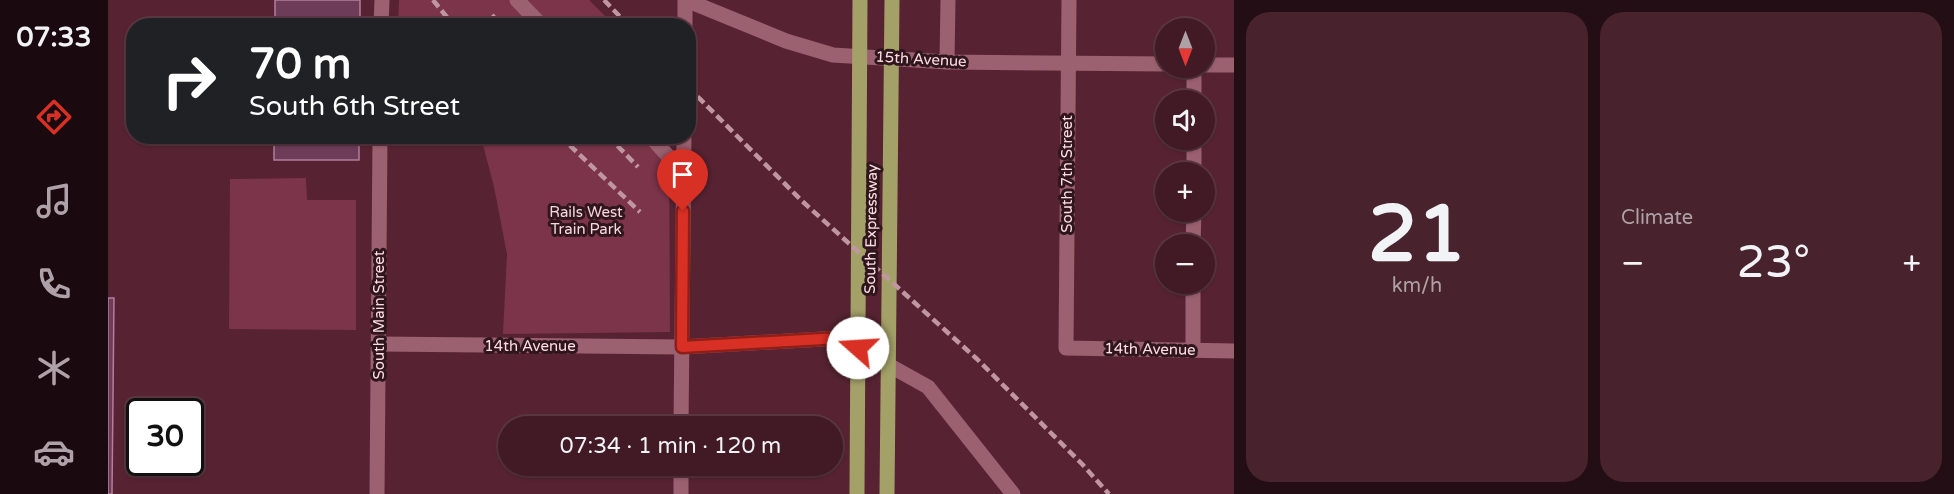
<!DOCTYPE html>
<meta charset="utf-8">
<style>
:root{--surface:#411a26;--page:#48232e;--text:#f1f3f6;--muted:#aea1a7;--line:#5a3843;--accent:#d93025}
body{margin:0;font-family:"Varela Round",sans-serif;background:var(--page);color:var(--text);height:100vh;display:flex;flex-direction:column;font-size:22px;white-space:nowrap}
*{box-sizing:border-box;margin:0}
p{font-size:20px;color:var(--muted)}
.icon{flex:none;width:33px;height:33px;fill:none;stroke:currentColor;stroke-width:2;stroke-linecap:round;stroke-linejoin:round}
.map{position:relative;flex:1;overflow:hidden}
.panel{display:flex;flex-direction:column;gap:12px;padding:12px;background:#240e15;width:720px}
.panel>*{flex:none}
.guide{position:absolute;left:18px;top:18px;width:570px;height:126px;border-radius:24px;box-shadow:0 2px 4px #0004,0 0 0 2px var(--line);background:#202124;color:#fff;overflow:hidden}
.needle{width:39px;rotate:180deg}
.buttons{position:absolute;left:1047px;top:18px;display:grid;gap:12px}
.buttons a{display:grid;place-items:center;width:60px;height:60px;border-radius:50%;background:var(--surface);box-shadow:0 2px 4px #0004,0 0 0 2px var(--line);font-size:30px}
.speed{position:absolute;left:18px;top:398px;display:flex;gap:12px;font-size:30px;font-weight:700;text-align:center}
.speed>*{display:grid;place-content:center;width:78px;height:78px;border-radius:50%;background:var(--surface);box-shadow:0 2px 4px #0004,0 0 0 2px var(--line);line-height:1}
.speed .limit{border:3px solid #111;border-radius:9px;background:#fff;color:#111}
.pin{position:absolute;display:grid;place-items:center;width:51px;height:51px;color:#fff;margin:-62px -26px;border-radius:50% 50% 50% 0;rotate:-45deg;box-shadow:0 0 6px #0007}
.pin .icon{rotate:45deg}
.me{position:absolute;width:66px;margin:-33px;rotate:289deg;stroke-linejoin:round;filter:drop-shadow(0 0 4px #0008)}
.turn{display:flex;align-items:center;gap:21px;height:126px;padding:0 24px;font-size:27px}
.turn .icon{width:78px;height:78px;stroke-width:2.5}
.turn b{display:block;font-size:42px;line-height:51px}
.big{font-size:45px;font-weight:600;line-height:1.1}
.panel .card{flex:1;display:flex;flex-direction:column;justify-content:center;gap:9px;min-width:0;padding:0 21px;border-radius:24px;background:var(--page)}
.panel .dial{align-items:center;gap:0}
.dial b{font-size:78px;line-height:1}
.heat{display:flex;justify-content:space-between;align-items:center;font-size:33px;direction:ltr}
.panel .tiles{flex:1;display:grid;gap:12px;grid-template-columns:repeat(2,1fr)}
.trip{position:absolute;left:390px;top:416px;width:345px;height:60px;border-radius:30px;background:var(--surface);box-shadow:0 2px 4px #0004,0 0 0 2px var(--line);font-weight:600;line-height:60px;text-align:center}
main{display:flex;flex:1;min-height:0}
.tabs{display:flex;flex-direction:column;width:108px;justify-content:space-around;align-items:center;background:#1a0a0f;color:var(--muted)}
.tabs .icon{width:42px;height:42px}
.tabs .on{color:var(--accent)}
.tabs b{font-size:27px;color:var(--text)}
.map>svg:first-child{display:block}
.green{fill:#7b3449}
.building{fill:#6d3c59;stroke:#b47e9d;stroke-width:1.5}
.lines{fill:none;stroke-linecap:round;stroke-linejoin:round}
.minor{stroke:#9c6170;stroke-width:15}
.major{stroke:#a4a168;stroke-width:15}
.rail{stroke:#c097a1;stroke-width:4.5;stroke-dasharray:9 4.5;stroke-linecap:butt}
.route-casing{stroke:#8d1f18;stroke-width:15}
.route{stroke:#d93025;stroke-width:10}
.labels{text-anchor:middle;stroke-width:6;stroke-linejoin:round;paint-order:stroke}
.street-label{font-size:15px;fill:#ffdce3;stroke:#2e161c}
.park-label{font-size:15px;fill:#f5d7dd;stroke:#2e161c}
</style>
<main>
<nav class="tabs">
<b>07:33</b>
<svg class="icon on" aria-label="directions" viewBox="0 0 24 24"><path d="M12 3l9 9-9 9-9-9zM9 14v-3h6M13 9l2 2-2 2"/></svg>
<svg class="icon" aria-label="music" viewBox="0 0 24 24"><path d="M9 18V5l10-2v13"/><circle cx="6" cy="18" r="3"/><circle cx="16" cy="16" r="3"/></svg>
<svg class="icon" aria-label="phone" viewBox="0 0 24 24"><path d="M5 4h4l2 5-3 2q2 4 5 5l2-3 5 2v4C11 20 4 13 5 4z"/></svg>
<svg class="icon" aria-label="climate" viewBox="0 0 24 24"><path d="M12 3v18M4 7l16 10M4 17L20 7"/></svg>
<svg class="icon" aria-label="car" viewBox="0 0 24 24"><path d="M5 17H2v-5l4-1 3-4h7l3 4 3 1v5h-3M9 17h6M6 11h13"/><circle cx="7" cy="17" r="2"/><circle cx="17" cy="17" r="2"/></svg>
</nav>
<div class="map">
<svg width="1126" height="494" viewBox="0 0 1126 494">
<rect width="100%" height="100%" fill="#572332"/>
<g class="green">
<path d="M 291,0 L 481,0 L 506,25 L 290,26 Z"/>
<path d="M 373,137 L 561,137 L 562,332 L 395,334 L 399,254 L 386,187 Z"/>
<path d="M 198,178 L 199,200 L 248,200 L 248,330 L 121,329 L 122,179 Z"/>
</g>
<g class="building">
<rect x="167" y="0" width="85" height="26"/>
<rect x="166" y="136" width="85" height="24"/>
<path d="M 0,298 L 6,298 L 4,494 L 0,494 Z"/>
</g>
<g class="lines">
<g class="minor">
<path d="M 409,0 L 434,26"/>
<path d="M 578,0 L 678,41 L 725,55 L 839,62 L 1058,64"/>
<path d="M 961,0 L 958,348 L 1126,351"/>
<path d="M 273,26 L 274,0"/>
<path d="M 577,26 L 577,0"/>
<path d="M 839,62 L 840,0"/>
<path d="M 1096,65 L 1126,65"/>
<path d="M 1086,100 L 1086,68"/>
<path d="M 542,136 L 560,156 L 575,166"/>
<path d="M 1086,172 L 1086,140"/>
<path d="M 1085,244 L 1086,212"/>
<path d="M 271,344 L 574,347 L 732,338 L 820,387 L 905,494"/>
<path d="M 1085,350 L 1085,284"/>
<path d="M 573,426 L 576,136"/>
<path d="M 269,494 L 272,136"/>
<path d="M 573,494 L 573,465"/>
</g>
<g class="major">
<path d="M 749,494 L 752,0"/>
<path d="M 779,494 L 784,0"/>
</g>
<g class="rail">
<path d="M 325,0 L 346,26"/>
<path d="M 496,0 L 521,26"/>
<path d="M 384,15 L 394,26"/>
<path d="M 580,87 L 694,201 L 869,359 L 974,464 L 1001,494"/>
<path d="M 452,136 L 532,212"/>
<path d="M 500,136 L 530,167"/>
</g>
</g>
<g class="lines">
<g class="route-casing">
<path id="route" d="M 575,211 L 574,347 L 732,338 L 750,348"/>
</g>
<use href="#route" class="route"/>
</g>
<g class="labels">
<g class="street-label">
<text transform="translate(813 59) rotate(3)" y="5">15th Avenue</text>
<text transform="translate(959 174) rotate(-90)" y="5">South 7th Street</text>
<text transform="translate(763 229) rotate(-89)" y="5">South Expressway</text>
<text transform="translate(271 315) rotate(-90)" y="5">South Main Street</text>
<text x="422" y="351">14th Avenue</text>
<text transform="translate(1042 349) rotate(1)" y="5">14th Avenue</text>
</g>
<g class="park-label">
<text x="478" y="217">Rails West<tspan x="478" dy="17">Train Park</tspan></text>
</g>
</g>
</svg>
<div class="buttons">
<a><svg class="needle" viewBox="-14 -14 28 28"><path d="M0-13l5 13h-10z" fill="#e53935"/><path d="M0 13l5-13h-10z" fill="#aea1a7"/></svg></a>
<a><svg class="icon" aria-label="sound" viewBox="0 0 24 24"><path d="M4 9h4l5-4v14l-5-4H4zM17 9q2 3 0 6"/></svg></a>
<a>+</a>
<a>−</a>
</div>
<div class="speed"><div class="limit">30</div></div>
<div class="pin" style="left:575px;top:211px;background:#d93025"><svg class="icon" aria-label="arrive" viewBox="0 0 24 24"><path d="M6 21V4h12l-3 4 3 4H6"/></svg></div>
<svg class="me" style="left:750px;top:348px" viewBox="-20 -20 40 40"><circle r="19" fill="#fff"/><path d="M0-13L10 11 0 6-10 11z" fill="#d93025"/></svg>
<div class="trip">07:34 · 1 min · 120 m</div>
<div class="guide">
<div class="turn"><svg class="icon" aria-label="right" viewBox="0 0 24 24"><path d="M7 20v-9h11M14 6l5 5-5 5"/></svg><div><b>70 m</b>South 6th Street</div></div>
</div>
</div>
<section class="panel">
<div class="tiles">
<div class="card dial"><b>21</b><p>km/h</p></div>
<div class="card"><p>Climate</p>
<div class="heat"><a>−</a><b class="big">23°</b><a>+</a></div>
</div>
</div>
</section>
</main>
